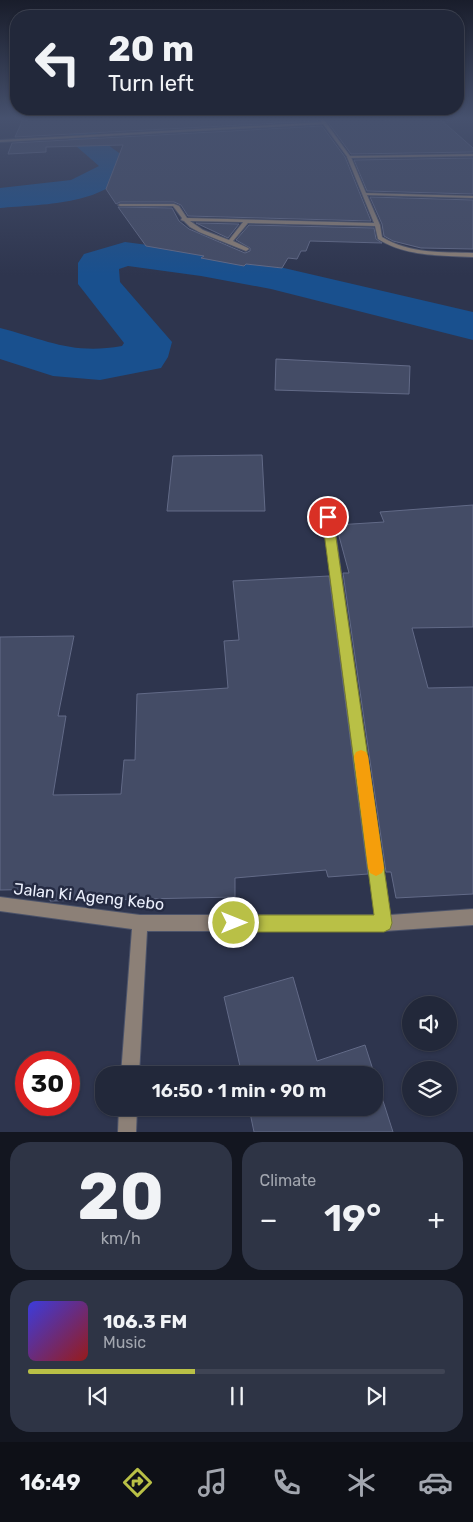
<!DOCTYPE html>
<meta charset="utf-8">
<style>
:root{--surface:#22283a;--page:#2e3445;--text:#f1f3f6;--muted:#a2a6af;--line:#3f4454;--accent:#b9c046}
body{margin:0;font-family:Rubik,sans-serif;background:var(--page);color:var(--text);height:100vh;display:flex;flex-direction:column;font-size:19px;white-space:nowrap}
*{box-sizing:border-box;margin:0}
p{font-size:16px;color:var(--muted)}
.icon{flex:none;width:28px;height:28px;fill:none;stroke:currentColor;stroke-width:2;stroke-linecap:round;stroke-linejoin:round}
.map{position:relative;height:1132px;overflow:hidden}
.side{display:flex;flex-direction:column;gap:10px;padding:10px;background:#131620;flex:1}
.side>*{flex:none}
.hud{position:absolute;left:10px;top:10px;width:454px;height:105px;border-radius:20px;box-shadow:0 1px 4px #0004,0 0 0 1px var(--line);background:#22283a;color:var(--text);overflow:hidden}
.buttons{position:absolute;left:402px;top:996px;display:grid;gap:10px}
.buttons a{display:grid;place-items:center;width:55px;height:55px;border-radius:50%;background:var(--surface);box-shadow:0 1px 4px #0004,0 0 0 1px var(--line);font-size:25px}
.speed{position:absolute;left:15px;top:1051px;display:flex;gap:10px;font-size:25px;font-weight:700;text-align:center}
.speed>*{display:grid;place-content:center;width:65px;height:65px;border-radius:50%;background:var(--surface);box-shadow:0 1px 4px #0004,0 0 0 1px var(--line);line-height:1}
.speed .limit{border:8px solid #d22;background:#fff;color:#111}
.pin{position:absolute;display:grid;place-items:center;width:42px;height:42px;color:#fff;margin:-21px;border:2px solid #fff;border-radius:50%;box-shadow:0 1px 5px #0007}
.me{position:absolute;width:55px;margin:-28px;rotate:90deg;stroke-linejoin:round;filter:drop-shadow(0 0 4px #0008)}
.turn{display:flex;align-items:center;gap:18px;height:105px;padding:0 15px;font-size:22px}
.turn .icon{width:65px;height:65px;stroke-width:2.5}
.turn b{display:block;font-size:35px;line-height:42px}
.big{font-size:38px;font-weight:600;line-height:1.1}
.side .card{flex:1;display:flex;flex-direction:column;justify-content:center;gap:8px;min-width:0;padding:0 18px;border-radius:20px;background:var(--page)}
.side .dial{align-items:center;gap:0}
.dial b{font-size:65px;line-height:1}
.song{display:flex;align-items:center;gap:15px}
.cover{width:60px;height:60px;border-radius:8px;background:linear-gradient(135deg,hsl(240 70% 55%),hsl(0 70% 35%))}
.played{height:5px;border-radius:2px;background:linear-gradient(90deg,var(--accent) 40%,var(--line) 40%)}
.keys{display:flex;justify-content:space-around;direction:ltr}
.heat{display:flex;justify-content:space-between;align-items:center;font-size:28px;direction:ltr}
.side .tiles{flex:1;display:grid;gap:10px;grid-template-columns:1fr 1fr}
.card:last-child{grid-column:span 2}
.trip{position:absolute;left:95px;top:1066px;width:288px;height:50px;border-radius:20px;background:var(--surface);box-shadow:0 1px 4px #0004,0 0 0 1px var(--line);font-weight:600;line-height:50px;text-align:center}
.tabs{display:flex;height:80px;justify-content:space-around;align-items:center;background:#0e1017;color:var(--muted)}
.tabs .icon{width:35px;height:35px}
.tabs .current{color:var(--accent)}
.tabs b{font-size:22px;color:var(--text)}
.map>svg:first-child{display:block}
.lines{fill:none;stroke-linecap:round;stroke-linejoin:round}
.river{fill:#19508e;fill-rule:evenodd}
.building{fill:#444c66;stroke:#626a87}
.minor-casing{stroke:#4c536a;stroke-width:2}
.tertiary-casing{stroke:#4c536a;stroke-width:2}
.minor{fill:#8c8077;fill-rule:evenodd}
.tertiary{fill:#8c8077;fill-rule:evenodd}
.route{fill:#b9c046;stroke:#787d2e}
.slow{fill:#f59e0b}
.labels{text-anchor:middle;stroke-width:5;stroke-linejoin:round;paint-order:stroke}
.near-street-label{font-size:16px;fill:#ecf0fd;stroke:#252b43}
</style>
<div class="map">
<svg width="473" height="1132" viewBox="0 0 473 1132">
<rect width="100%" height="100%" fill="#2e354e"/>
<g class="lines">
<g class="river">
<path d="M 92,117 L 135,117 L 131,122 L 96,134 L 96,136 L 119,153 L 130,168 C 104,206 41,204 0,208 L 0,188 L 71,180 L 99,166 L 68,139 L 74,124 Z"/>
<path d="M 125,242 L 201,252 L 271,265 L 473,312 L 473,340 L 271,289 L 201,276 L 128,266 L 119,269 L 120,282 L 172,342 L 168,357 L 161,368 L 100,380 L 53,376 L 0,359 L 0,328 C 47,340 72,355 122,346 L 124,343 L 78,284 L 78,263 L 84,254 Z"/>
</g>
</g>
<g class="building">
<path d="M 24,117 L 316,117 L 318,121 L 15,137 Z"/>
<path d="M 324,117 L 385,117 L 385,120 L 440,119 L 473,148 L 473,152 L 351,154 Z"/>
<path d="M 322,126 L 345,157 L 371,221 L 188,216 L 181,205 L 174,202 L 120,202 L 116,204 L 106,189 L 123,145 L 46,147 L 46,152 L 8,154 L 12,143 Z"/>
<path d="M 473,158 L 473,194 L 367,191 L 354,160 Z"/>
<path d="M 370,197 L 473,200 L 473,249 L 421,248 L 393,241 L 384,236 L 382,224 Z"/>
<path d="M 118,207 L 172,208 L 179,221 L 189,229 L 245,253 L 250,251 L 250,248 L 236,240 L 249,225 L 374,228 L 376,239 L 382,243 L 310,241 L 306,251 L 301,251 L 297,259 L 288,258 L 282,268 L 246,264 L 244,266 L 201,258 L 204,256 L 146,246 Z"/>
<path d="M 196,223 L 239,224 L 228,238 Z"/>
<path d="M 276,359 L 410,366 L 409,394 L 275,390 Z"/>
<path d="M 262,455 L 265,511 L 167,511 L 173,456 Z"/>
<path d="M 473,505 L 473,627 L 412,628 L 428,688 L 473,687 L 473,894 L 396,898 L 391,872 L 386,872 L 343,573 L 349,573 L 336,525 L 384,522 L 380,512 Z"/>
<path d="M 329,576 L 368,874 L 328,877 L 326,870 L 235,878 L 235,897 L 50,901 L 52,889 L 0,890 L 0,637 L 74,636 L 58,716 L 66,716 L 53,795 L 121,794 L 124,760 L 135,760 L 137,694 L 228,688 L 224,641 L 239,640 L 233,581 Z"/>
<path d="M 293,977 L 317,1061 L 365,1045 L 393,1132 L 254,1132 L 249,1108 L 374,1108 L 374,1075 L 242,1075 L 224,997 Z"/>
</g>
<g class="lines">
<g class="minor-casing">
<g id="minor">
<path d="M 326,122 L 325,124 L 0,142 L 0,140 Z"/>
<path d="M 349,156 L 351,157 L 366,193 L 473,196 L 473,198 L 367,195 L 380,225 L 382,237 C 410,254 442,252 473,253 L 473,257 C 440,255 407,257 378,239 L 375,226 L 248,223 L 233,241 L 248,248 L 249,249 L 246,251 L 199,232 L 190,227 L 184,221 L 181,220 L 182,218 L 173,206 L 120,206 L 118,205 L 120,204 L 174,204 L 179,206 L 187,218 L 374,223 L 347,157 ZM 190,221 L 243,222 L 229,240 L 203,230 Z"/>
<path d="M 328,514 L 333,517 L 390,915 L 473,909 L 473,925 L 384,931 L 147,931 L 139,1075 L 121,1075 L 132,929 L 0,911 L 0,897 L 140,915 L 375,915 L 323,517 Z"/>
<path d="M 119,1108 L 137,1108 L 136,1132 L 118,1132 Z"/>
</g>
</g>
<g class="tertiary-casing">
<path id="tertiary" d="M 318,117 L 322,117 L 350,156 L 473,154 L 473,156 L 348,158 Z"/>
</g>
<use href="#minor" class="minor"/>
<use href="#tertiary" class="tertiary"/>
</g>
<linearGradient id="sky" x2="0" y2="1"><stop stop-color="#191d2b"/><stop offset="0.43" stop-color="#46516e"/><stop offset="1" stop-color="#46516e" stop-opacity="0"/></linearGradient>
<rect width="473" height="275" fill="url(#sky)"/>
<path class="route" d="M 328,513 L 333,517 L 392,923 L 390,929 L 384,932 L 234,932 L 227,929 L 225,923 L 227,917 L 234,915 L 374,915 L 322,517 Z"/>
<path class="slow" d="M 361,750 L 366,752 L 368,756 L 384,868 L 382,873 L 376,876 L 370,873 L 368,868 L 354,756 L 356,752 Z"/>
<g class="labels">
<g class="near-street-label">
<text transform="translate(89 896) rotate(6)" y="6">Jalan Ki Ageng Kebo</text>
</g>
</g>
</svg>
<div class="buttons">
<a><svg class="icon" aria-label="sound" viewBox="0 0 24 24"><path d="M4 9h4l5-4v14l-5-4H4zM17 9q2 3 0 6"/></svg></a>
<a><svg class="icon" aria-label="layers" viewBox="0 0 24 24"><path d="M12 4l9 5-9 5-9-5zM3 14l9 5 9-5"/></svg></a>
</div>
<div class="speed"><div class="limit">30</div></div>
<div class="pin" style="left:328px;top:517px;background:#d93025"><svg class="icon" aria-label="arrive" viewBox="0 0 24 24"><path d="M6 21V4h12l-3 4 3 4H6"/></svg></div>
<svg class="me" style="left:234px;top:923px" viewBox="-20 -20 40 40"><circle r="17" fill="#b9c046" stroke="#fff" stroke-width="3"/><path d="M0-11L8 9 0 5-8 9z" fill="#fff"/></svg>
<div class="trip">16:50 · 1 min · 90 m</div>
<div class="hud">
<div class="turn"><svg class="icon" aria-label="left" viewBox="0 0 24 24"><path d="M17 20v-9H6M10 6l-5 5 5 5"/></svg><div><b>20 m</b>Turn left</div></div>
</div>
</div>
<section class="side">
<div class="tiles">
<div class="card dial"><b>20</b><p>km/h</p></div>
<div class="card"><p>Climate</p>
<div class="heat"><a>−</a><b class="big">19°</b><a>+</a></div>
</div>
<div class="card">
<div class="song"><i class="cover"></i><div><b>106.3 FM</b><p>Music</p></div></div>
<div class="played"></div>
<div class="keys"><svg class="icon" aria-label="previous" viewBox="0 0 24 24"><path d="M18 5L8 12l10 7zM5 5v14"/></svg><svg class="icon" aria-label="pause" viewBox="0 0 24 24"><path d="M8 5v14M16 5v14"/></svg><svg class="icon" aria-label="next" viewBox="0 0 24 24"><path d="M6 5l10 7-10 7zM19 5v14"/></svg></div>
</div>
</div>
</section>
<nav class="tabs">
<b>16:49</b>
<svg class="icon current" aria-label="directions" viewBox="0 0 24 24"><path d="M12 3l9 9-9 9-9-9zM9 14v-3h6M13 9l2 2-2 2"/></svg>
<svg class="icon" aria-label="music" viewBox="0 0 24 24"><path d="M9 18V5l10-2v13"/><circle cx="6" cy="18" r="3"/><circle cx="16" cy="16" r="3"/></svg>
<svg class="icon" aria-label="phone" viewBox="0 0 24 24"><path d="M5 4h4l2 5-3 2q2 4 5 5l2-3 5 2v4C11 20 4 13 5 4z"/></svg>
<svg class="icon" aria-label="climate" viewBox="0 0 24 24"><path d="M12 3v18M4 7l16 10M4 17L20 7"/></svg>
<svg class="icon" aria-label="car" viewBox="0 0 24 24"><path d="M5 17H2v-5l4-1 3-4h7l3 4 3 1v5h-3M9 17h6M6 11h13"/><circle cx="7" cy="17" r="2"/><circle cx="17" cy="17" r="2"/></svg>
</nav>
